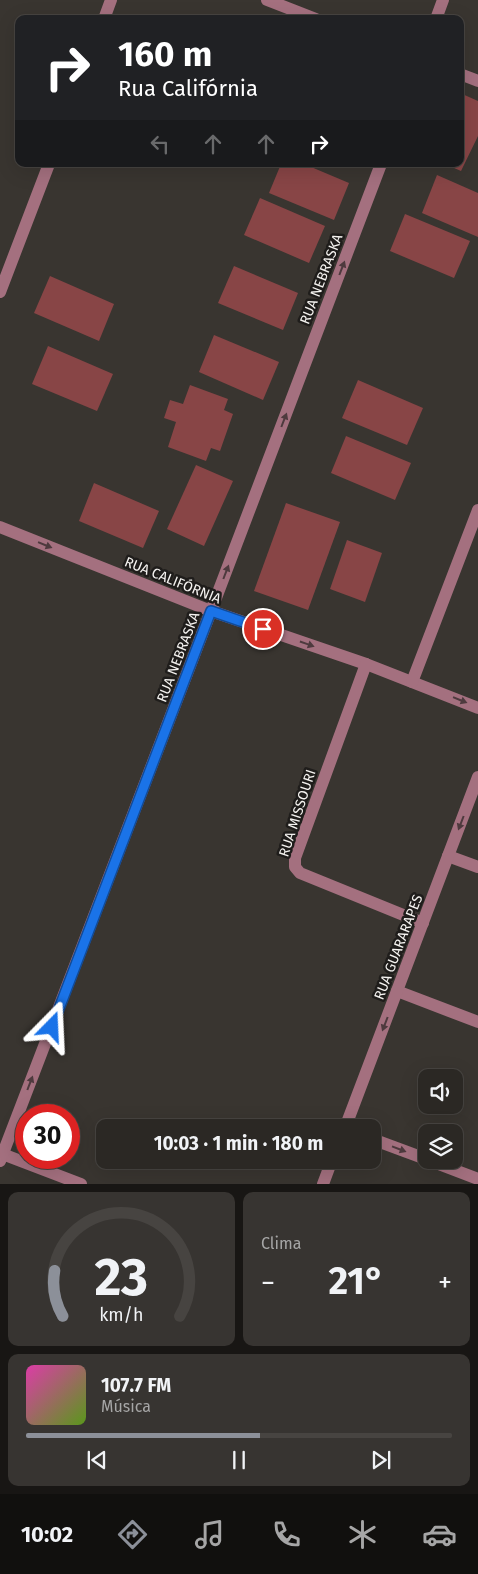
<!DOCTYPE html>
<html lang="pt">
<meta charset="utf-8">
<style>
:root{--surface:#2b2824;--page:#373431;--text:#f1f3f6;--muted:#a6a6a6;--line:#474441;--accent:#8c9099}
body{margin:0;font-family:"Fira Sans",sans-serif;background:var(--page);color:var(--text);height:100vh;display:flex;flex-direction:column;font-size:19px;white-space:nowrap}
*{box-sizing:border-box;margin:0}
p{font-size:16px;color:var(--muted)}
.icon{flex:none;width:28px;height:28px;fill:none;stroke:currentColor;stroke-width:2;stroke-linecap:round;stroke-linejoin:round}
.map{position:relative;height:1184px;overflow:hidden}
.side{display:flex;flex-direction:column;gap:8px;padding:8px;background:#181614;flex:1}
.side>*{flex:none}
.guide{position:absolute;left:15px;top:15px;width:449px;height:152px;border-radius:10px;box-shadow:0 5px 20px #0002,0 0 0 1px var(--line);background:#202124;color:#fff;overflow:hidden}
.controls{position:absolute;left:418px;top:1069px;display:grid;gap:10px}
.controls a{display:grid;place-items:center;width:45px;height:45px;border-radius:10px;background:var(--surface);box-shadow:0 5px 20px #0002,0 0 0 1px var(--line);font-size:25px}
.speed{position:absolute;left:15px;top:1104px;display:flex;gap:10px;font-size:25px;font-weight:700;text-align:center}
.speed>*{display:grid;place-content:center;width:65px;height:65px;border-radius:50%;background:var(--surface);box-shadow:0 5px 20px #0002,0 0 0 1px var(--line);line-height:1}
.speed .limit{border:8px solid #d22;background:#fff;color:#111}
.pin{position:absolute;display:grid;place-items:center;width:42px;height:42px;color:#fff;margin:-21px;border:2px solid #fff;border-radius:50%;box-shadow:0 1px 5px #0007}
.me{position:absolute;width:55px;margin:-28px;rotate:21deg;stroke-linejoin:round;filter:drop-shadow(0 0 4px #0008)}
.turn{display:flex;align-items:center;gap:18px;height:105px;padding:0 20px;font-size:22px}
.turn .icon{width:65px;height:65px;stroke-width:2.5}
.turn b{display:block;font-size:35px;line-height:42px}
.lanes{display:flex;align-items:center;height:48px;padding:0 20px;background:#0003;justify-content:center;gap:25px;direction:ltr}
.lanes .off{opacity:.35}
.big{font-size:38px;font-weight:700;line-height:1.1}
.side .card{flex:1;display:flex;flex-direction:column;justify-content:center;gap:8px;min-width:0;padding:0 18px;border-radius:10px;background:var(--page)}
.side .dial{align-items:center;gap:0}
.dial svg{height:130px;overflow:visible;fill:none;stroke:var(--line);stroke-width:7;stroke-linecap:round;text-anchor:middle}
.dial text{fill:var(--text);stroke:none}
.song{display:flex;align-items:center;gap:15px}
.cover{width:60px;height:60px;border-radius:8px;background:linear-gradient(135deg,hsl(320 70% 55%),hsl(90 70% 35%))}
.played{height:5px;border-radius:2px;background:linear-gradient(90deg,var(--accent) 55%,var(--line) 55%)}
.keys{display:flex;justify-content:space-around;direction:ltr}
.heat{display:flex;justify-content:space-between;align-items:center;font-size:28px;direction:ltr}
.side .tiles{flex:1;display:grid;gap:8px;grid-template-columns:1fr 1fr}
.card:last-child{grid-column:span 2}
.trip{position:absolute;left:96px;top:1119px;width:285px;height:50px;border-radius:10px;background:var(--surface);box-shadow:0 5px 20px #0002,0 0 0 1px var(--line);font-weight:700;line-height:50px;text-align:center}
.dock{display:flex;height:80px;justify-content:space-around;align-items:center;background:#11100e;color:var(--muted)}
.dock .icon{width:35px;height:35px}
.dock .current{color:var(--accent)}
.dock b{font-size:22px;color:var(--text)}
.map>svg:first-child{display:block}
.building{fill:#884546}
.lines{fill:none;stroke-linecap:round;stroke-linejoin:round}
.minor{stroke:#a4707f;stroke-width:12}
.oneway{fill:#4e3a3e}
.route-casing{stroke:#114b97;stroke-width:12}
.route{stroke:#1a73e8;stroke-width:9}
.labels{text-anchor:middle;stroke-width:5;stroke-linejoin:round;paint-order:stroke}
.street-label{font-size:14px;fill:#f5f3f0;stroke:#1f1d1b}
</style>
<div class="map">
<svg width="478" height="1184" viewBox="0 0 478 1184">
<rect width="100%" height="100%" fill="#393530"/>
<g class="building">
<path d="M 460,93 L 478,101 L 478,136 L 461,171 L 445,164 L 460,164 Z"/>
<path d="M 281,164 L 304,164 L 349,183 L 334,220 L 269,193 Z"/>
<path d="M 437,175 L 478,193 L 478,237 L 422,213 Z"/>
<path d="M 260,198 L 325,226 L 309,263 L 244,235 Z"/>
<path d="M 405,214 L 470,241 L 454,278 L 390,251 Z"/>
<path d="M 234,266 L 298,293 L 283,330 L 218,303 Z"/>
<path d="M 50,276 L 114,304 L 99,341 L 34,313 Z"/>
<path d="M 214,335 L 279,362 L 263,400 L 199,372 Z"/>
<path d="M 48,346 L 113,374 L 97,411 L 32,384 Z"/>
<path d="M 358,380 L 423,408 L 407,445 L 342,418 Z"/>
<path d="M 190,385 L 228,399 L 224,410 L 233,414 L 220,451 L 211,448 L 206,461 L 168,447 L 176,422 L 164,418 L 170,400 L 183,404 Z"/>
<path d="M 346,436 L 411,463 L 395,500 L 331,473 Z"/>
<path d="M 196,465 L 233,481 L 204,546 L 167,529 Z"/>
<path d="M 94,483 L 159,511 L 143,548 L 79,521 Z"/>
<path d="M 286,503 L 340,522 L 308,610 L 254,591 Z"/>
<path d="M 347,540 L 382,553 L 365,602 L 330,589 Z"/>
</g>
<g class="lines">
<g class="minor">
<path d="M 267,0 L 316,19"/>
<path d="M 104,19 L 111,0"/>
<path d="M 436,19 L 443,0"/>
<path d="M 460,74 L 478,81"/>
<path d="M 0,292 L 49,164"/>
<path d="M 0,527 L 211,611 L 366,664 L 478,708"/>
<path d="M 366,664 L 295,858 L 295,867 L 300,873 L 423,923"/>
<path d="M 412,682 L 478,510"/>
<path d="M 448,856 L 478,867"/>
<path d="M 397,991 L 478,1022"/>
<path d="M 345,1128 L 478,777"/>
<path d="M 372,1139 L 426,1159"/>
<path d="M 0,1153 L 81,1184"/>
<path d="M 428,1160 L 478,1179"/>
<path d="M 0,1161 L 211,611 L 381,164"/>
<path d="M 323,1184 L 332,1160"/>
</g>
</g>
<defs><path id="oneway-solid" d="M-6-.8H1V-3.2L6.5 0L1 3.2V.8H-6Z" transform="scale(1.25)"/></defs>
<g class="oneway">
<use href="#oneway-solid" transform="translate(342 268) rotate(-69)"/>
<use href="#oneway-solid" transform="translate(284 420) rotate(-69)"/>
<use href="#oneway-solid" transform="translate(45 545) rotate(22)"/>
<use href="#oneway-solid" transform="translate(226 572) rotate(-69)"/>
<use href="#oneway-solid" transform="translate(307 644) rotate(19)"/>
<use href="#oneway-solid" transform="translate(460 700) rotate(22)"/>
<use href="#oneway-solid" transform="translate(461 823) rotate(111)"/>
<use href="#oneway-solid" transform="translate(385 1024) rotate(111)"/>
<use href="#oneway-solid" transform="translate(30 1083) rotate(-69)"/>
<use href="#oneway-solid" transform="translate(399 1149) rotate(21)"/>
</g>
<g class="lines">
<g class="route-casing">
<path id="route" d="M 52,1027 L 211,611 L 263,629"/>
</g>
<use href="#route" class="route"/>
</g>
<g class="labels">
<g class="street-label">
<text transform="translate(321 279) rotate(-69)" y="5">RUA NEBRASKA</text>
<text transform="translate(173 580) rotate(22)" y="5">RUA CALIFÓRNIA</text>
<text transform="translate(178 657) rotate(-69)" y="5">RUA NEBRASKA</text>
<text transform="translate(297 813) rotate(-72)" y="5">RUA MISSOURI</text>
<text transform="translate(398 947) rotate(-69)" y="5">RUA GUARARAPES</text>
</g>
</g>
</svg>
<div class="controls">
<a><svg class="icon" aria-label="sound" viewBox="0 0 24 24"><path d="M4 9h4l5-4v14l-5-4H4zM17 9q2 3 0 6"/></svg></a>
<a><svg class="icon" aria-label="layers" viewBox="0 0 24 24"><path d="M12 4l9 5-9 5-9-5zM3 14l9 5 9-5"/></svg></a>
</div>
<div class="speed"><div class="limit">30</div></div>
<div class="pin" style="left:263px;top:629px;background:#d93025"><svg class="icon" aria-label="arrive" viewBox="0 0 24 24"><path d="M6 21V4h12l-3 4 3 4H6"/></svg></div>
<svg class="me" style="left:52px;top:1027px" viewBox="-20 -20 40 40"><path d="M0-17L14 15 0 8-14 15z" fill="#1a73e8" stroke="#fff" stroke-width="4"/></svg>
<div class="trip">10:03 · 1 min · 180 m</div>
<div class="guide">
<div class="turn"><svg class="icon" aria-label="right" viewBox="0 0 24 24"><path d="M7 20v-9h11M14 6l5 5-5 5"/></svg><div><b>160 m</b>Rua Califórnia</div></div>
<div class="lanes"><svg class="icon off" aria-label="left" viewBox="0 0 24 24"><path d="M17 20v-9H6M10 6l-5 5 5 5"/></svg><svg class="icon off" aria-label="ahead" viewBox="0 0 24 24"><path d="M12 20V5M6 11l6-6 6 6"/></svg><svg class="icon off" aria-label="ahead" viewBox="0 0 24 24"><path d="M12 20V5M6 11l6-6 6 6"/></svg><svg class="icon" aria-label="right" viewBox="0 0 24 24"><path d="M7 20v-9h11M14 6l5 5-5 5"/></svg></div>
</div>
</div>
<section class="side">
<div class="tiles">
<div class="card dial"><svg viewBox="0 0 100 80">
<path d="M14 69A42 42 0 1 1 86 69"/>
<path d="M14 69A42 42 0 0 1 9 41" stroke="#8c9099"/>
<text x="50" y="56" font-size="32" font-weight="700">23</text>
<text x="50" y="72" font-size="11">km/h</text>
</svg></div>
<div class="card"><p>Clima</p>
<div class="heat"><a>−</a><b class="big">21°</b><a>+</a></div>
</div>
<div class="card">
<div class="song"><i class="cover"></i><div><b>107.7 FM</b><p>Música</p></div></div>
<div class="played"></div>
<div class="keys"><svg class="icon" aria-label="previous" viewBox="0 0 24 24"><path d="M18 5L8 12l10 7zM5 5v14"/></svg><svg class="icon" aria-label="pause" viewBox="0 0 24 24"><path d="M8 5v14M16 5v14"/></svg><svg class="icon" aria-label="next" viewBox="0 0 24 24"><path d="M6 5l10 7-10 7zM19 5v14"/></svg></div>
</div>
</div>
</section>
<nav class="dock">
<b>10:02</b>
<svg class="icon current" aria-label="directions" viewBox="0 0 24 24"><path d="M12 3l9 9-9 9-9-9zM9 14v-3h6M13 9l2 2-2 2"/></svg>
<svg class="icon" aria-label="music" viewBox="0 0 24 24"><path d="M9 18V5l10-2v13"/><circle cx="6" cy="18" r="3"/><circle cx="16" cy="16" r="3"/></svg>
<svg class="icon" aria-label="phone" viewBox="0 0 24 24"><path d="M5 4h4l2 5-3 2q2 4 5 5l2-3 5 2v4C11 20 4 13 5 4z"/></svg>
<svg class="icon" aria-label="climate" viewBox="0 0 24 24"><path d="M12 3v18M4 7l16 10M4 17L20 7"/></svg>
<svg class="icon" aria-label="car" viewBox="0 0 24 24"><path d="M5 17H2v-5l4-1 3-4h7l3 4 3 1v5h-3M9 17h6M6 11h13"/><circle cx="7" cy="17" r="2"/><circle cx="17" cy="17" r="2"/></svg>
</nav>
